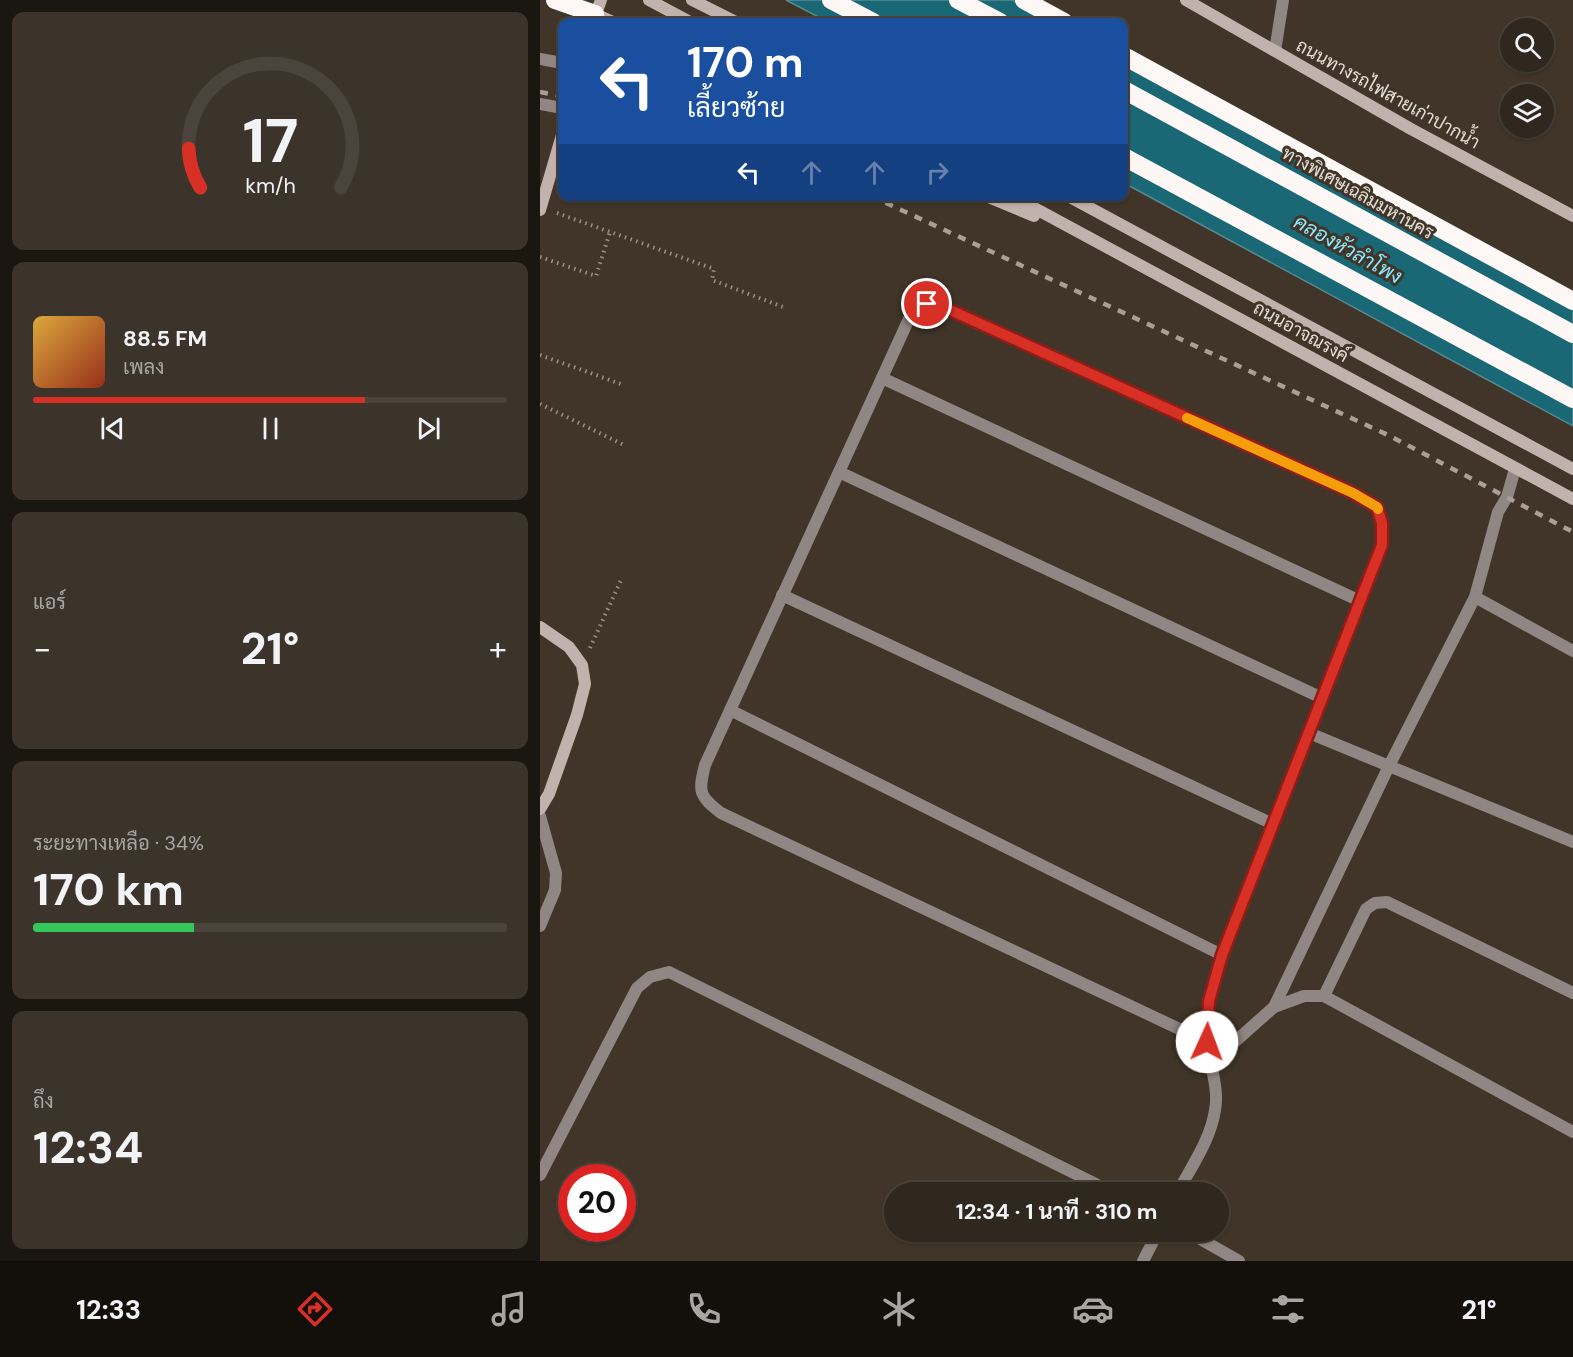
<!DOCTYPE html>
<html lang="th">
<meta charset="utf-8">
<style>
:root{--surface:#30281e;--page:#3c342b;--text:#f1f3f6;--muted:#a8a6a4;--line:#4b443c;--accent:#d93025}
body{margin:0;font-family:"DM Sans",Sarabun,sans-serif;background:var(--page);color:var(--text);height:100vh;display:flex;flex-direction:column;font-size:22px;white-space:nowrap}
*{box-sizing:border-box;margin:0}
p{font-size:20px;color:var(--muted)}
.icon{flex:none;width:33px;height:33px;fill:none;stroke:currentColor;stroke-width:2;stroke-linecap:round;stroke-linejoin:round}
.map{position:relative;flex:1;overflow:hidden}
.details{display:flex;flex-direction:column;gap:12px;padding:12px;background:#1a1610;width:540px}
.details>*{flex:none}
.banner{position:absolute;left:18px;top:18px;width:570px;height:183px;border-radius:12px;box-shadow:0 2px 4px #0004,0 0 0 2px var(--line);background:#1a4fa0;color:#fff;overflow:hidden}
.tools{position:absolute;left:960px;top:18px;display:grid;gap:12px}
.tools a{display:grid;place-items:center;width:54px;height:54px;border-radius:50%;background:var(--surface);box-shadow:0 2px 4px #0004,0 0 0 2px var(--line);font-size:30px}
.speed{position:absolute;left:18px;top:1164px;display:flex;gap:12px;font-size:30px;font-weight:700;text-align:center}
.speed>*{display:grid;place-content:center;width:78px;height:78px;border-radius:50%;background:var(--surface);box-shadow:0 2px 4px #0004,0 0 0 2px var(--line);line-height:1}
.speed .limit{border:9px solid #d22;background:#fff;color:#111}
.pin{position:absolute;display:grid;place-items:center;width:51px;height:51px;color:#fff;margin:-26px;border:3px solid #fff;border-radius:50%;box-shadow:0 2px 6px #0007}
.me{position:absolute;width:66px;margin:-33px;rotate:2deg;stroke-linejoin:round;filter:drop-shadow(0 0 4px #0008)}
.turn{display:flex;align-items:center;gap:21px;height:126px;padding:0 30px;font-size:27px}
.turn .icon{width:78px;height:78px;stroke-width:2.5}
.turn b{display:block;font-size:42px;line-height:51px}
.lanes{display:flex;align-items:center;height:57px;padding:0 30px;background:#0003;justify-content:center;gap:30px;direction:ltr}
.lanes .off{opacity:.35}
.big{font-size:45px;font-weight:700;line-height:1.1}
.details .widget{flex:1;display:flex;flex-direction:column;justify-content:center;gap:9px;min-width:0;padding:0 21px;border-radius:12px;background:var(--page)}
.details .dial{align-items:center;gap:0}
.dial svg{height:156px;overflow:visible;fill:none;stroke:var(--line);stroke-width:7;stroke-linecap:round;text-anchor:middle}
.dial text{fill:var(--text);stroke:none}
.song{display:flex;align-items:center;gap:18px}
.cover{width:72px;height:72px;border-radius:9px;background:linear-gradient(135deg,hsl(40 70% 55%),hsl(10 70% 35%))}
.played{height:6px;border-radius:3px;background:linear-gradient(90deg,var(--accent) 70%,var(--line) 70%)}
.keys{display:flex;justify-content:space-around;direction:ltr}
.heat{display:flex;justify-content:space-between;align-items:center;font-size:33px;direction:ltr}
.charge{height:9px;border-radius:4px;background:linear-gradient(90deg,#34c759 34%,var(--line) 0)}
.trip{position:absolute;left:344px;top:1182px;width:345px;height:60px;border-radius:30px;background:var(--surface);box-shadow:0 2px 4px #0004,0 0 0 2px var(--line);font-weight:700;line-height:60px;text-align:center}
.tab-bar{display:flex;height:96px;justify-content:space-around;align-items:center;background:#13100c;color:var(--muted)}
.tab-bar .icon{width:42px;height:42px}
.tab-bar .current{color:var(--accent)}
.tab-bar b{font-size:27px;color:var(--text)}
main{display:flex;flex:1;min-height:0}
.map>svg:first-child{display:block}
.water{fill:#1a6776;stroke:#578b92;stroke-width:1.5}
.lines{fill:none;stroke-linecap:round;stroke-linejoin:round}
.path{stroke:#9a9186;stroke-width:4;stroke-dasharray:1.5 4.5;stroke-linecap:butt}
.lane{stroke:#908683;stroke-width:12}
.street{stroke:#908683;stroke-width:12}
.secondary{stroke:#c1b2ad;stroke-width:12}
.highway{stroke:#fdf8f6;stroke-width:18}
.rail{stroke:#a8a096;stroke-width:4.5;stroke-dasharray:8 8;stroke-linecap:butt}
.route-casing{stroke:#8d1f18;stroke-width:15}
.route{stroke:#d93025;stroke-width:10}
.slow{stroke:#f59e0b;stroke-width:10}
.labels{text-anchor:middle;stroke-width:6;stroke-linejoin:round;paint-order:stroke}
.street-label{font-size:18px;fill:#e4ded5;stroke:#403528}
.water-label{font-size:20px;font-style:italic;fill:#8be8fc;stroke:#403528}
</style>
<main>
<section class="details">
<div class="widget dial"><svg viewBox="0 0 100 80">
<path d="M14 69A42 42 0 1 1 86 69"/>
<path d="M14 69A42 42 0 0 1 8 49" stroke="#d93025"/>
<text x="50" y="56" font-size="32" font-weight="700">17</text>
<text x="50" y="72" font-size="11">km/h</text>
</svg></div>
<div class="widget">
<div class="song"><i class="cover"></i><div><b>88.5 FM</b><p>เพลง</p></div></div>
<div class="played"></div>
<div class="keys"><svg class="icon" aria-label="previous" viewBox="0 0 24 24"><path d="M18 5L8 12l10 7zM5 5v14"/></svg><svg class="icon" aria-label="pause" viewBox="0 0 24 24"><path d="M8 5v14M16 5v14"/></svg><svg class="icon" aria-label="next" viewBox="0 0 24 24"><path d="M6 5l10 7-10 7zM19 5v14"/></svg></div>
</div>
<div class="widget"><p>แอร์</p>
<div class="heat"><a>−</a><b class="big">21°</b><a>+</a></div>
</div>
<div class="widget"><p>ระยะทางเหลือ · 34%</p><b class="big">170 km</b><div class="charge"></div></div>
<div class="widget"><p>ถึง</p><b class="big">12:34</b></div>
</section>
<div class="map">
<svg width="1033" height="1261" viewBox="0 0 1033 1261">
<rect width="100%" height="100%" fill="#403528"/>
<g class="water">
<path d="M 246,0 L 472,0 L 513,22 L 288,22 Z"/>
<path d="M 584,61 L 1033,307 L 1033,426 L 584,183 Z"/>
</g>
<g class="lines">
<g class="path">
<path d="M 17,213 L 174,269 L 172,280 L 243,307"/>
<path d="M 0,257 L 56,276 L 70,232"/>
<path d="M 0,355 L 81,384"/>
<path d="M 0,404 L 84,445"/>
<path d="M 50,648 L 82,578"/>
</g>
<g class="lane">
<path d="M 735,51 L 743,0"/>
<path d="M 0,59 L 22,63"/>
<path d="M 0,104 L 22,108"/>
<path d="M 342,378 L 820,601"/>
<path d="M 975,469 L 967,497 L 958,512 L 935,597 L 1033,651"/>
<path d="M 299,472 L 782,698"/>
<path d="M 242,595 L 733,824"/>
<path d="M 190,710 L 682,955"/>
<path d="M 769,733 L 849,766 L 935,597"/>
<path d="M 784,996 L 826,909 L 835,903 L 847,902 L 1033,993"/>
<path d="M 734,1007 L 849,766 L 1033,842"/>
<path d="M 667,1042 L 181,813 C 159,796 158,792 165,765 L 373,310 L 387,304 L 399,305 L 813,493 L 837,507 L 842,523 L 842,545 L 682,955 L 669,1001 L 667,1042 L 671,1063"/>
<path d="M 671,1063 L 734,1007 L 764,996 L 784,996 L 1033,1132"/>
<path d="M 0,1175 L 97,988 L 110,977 L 129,972 L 572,1192"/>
<path d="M 648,1232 L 699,1261"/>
</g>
<g class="street">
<path d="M 0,816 L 16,873 L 15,890 L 0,926"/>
<path d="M 638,1192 C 651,1167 671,1139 675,1110 C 678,1095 674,1079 671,1063"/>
<path d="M 603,1261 L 618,1232"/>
</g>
<g class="secondary">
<path d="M 109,0 L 150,22"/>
<path d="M 152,0 L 196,22"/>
<path d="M 646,0 L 871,129 L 1033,216"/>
<path d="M 55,14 L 73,22"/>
<path d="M 53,21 L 61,0"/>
<path d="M 446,196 L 494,216"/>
<path d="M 472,196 L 1033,499"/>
<path d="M 528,196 L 1033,469"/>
<path d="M 0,210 L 22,135"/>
<path d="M 0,627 L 29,647 L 42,665 L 45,684 L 37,715 L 9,794 L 0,809"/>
</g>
<g class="highway">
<path d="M 15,0 L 55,14"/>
<path d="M 291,0 L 333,22"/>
<path d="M 418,0 L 460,22"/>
<path d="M 484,0 L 524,22"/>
<path d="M 584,56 L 1033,301"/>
<path d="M 584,90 L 1033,334"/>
<path d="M 584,157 L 1033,399"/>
</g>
<g class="rail">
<path d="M 0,92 L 22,96"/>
<path d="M 331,196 L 850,436 L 1033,532"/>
</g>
</g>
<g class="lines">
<g class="route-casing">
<path id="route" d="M 387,304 L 399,305 L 813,493 L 837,507 L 842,523 L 842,545 L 682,955 L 669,1001 L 667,1042"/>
</g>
<use href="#route" class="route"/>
<path class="slow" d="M 647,418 L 813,493 L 837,507 L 838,509"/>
</g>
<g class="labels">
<g class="street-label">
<text transform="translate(848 94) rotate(29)" y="6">ถนนทางรถไฟสายเก่าปากน้ำ</text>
<text transform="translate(818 193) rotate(29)" y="6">ทางพิเศษเฉลิมมหานคร</text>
<text transform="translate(761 332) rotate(29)" y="6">ถนนอาจณรงค์</text>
</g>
<g class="water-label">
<text transform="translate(808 249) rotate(29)" y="7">คลองหัวลำโพง</text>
</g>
</g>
</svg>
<div class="tools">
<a><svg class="icon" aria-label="search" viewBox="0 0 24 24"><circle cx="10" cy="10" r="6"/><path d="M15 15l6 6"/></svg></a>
<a><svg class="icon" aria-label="layers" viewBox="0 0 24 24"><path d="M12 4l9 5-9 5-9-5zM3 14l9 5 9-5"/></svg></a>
</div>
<div class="speed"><div class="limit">20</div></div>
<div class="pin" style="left:387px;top:304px;background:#d93025"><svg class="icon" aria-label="arrive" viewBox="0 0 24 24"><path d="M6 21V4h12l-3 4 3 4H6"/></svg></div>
<svg class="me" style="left:667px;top:1042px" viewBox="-20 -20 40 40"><circle r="19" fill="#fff"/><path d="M0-13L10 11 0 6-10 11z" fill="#d93025"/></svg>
<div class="trip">12:34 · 1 นาที · 310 m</div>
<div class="banner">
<div class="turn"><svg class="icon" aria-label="left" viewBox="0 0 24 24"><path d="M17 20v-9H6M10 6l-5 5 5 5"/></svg><div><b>170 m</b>เลี้ยวซ้าย</div></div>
<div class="lanes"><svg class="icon" aria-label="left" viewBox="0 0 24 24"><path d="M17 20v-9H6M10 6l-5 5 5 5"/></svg><svg class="icon off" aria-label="ahead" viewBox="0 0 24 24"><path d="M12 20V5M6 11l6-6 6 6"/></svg><svg class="icon off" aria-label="ahead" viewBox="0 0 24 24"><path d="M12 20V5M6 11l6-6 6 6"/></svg><svg class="icon off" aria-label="right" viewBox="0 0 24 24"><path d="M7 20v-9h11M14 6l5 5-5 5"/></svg></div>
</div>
</div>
</main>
<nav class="tab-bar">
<b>12:33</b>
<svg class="icon current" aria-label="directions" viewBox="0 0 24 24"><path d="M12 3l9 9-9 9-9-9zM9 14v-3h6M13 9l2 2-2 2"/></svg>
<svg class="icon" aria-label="music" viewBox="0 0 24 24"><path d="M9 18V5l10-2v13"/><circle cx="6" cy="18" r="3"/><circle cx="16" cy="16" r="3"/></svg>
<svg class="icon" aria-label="phone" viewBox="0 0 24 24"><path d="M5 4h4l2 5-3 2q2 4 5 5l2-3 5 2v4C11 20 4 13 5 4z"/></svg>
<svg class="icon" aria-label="climate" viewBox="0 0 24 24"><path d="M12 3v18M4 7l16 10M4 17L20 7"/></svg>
<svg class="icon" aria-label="car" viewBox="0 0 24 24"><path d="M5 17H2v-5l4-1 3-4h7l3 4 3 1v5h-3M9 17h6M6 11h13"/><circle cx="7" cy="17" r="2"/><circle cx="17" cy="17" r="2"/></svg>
<svg class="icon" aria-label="filters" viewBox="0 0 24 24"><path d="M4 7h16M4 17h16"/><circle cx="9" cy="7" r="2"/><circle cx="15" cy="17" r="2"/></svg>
<b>21°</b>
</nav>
